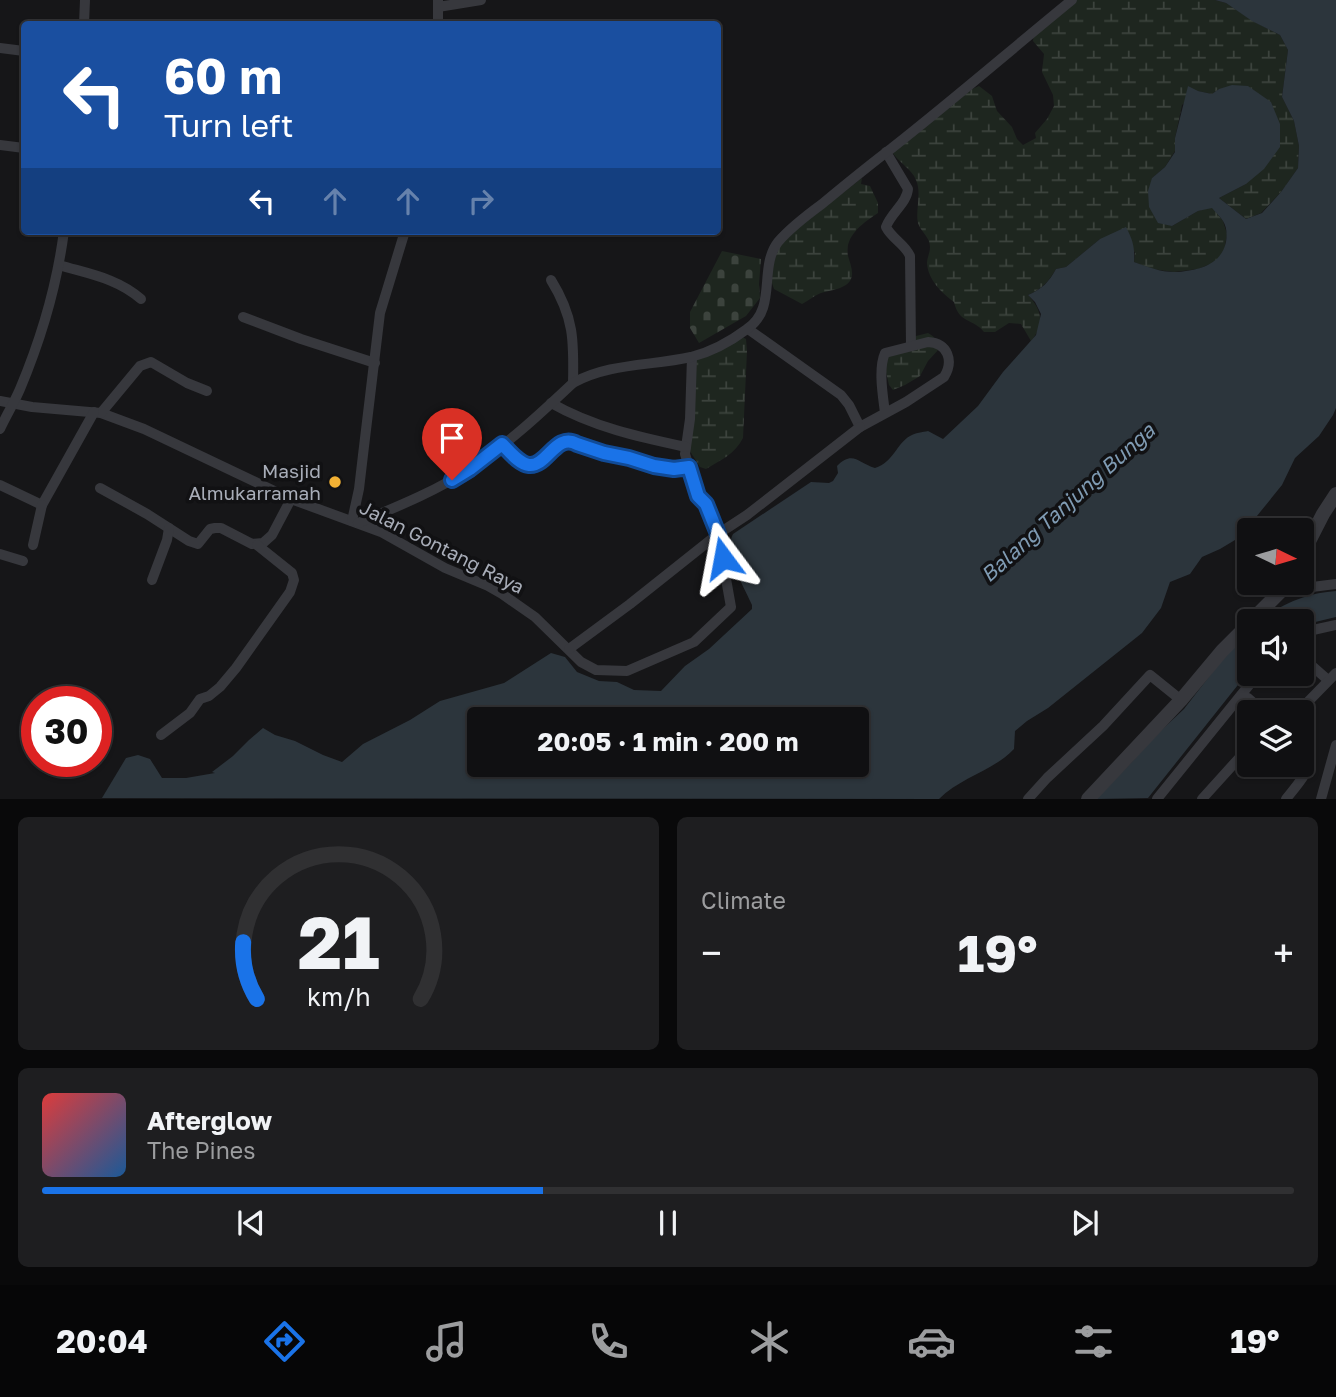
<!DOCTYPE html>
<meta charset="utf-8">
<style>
:root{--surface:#101012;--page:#1e1e20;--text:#f1f3f6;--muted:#9c9d9f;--line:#303032;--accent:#1a73e8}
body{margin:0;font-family:"Golos Text",sans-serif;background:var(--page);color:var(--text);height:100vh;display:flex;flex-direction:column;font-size:26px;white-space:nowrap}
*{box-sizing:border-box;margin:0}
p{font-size:23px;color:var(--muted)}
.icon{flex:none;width:38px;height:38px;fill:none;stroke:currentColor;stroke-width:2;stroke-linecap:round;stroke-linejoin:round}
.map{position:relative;height:799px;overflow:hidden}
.sheet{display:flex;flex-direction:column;gap:18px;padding:18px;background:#09090a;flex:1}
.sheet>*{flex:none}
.hud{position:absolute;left:21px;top:21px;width:700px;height:214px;border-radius:7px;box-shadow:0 2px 5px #0004,0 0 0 2px var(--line);background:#1a4fa0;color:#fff;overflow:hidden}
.needle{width:46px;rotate:95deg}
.controls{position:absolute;left:1237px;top:518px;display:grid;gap:14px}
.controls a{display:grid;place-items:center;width:77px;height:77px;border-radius:7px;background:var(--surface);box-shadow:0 2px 5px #0004,0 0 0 2px var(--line);font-size:35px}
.speed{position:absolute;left:21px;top:686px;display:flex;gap:14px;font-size:35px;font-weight:700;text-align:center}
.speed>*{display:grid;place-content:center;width:91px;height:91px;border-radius:50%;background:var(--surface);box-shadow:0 2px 5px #0004,0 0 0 2px var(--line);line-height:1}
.speed .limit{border:10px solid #d22;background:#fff;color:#111}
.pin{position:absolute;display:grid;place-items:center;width:60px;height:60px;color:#fff;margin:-72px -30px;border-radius:50% 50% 50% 0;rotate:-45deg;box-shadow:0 0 7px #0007}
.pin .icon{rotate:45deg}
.me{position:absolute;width:77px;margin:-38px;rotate:347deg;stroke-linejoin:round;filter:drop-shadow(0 0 5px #0008)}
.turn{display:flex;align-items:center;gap:24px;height:147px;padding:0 28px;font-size:32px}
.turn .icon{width:91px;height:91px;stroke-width:2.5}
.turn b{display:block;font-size:49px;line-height:60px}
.lanes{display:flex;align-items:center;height:66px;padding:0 28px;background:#0003;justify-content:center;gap:35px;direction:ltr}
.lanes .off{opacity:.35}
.big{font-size:52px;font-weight:700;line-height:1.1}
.sheet .card{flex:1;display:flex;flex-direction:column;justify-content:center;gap:10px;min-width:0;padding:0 24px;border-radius:10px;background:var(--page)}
.sheet .dial{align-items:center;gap:0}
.dial svg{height:182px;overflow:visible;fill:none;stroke:var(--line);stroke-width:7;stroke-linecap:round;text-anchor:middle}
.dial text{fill:var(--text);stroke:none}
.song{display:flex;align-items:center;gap:21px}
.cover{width:84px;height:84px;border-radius:10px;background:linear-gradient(135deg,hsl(0 70% 55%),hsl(210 70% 35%))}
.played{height:7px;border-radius:4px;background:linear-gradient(90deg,var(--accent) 40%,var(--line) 40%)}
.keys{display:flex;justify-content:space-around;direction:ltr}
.heat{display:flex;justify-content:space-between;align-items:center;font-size:38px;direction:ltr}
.sheet .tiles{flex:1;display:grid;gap:18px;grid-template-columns:1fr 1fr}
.card:last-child{grid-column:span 2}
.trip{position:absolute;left:467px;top:707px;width:402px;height:70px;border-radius:7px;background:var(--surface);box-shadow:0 2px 5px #0004,0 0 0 2px var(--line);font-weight:700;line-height:70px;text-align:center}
.tab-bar{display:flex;height:112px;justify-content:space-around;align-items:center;background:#060607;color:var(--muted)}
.tab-bar .icon{width:49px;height:49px}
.tab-bar .selected{color:var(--accent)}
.tab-bar b{font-size:32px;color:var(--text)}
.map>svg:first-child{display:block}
.wetland{fill:url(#wetland-marsh)}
.cemetery{fill:url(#cemetery-stones)}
.water{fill:#2c353c;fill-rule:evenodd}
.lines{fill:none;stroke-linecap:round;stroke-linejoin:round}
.minor{stroke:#37383d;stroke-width:10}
.tertiary{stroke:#37383d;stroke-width:14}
.route-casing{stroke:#114b97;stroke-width:18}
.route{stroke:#1a73e8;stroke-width:12}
.poi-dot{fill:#f2b134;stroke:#111113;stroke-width:2.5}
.labels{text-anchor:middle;stroke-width:7;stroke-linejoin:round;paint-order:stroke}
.poi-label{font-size:19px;fill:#a8adb8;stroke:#111113;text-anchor:end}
.street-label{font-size:19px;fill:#a8adb8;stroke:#111113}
.water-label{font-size:21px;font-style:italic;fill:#7f9bb3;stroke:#111113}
</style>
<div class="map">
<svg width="1336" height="799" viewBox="0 0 1336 799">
<defs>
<pattern id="wetland-marsh" width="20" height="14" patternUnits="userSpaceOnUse" patternTransform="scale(1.75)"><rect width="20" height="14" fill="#1e261f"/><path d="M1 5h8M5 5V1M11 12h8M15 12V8" fill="none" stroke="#3c433d"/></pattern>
<pattern id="cemetery-stones" width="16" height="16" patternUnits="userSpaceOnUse" patternTransform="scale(1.75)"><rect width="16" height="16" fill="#1e261f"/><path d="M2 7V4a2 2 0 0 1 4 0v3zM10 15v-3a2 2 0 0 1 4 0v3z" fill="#3c433d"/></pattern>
</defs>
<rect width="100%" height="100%" fill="#161618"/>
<g class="wetland">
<path d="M 1077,0 L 1215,0 L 1226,3 L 1253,21 L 1280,35 L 1288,50 L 1282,97 L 1294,121 L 1299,146 L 1298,168 L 1281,192 L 1261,213 L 1246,219 L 1219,198 L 1246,184 L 1219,89 L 1212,94 L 1198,91 L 1182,105 L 1175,138 L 1175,151 L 1165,167 L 1152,178 L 1172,226 L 1198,211 L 1212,207 L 1223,221 L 1227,234 L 1224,252 L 1215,262 L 1198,269 L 1174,272 L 1152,269 L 1134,262 L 1135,252 L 1100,239 L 1066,267 L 1056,269 C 1049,281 1042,289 1028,295 C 1042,310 1045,324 1031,341 L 1021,324 L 1009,323 L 995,332 L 984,332 C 973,318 959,324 954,302 C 942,293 928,280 927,263 C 927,258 930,253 930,247 C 930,237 921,232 918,223 C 915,212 922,193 916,180 C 912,169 898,162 892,152 L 972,89 L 979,86 L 992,96 L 997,111 L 1012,127 L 1017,139 L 1023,145 L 1036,138 L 1035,133 L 1047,119 L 1054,106 L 1053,95 L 1042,72 L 1044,54 L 1033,41 L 1034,33 Z"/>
<path d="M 862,178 L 861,184 L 870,186 L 878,203 L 878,213 C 863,223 844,236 848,256 C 850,263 854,272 851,279 C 847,289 830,290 821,293 C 815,295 808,301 802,304 L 774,289 L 770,277 L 779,243 Z"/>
<path d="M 928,333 C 935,337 938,340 939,349 L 928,361 L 920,376 L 905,385 L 893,390 L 889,385 L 881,351 L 900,347 L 916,336 Z"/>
<path d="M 739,335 L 746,339 L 747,351 L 743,438 C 735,454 721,460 706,469 L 700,467 L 688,448 L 694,360 Z"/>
</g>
<path class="cemetery" d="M 722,251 L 761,259 L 759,284 L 760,298 L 746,316 L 699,343 L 690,328 L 690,312 Z"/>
<g class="water">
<path d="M 1215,0 L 1336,0 L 1336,408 L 1333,415 L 1319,436 L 1295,458 L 1282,485 L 1240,537 L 1220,549 L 1202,557 L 1190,574 L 1170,582 L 1161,608 L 1142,633 L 1048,708 L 1027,721 L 1015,731 L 1014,749 C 993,771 961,777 939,799 L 102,798 L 126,758 L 138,755 L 150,759 L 162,778 L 186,778 L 215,773 L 212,772 L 233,756 L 249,740 L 263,728 L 275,735 L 295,741 L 323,755 L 342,762 L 363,744 L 410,720 L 440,701 L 504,683 L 551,653 L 565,657 L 577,672 L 599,681 L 617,682 L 634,690 L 661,691 L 685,666 L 709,649 L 752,609 L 752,605 C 744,587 723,552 733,534 L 811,482 L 829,483 L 833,481 L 838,473 L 837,466 C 853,450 858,463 875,468 C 894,462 896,444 910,436 C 915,433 923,432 928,431 L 943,439 L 978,406 L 1003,372 L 1036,335 L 1041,314 L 1035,302 L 1028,295 C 1042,289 1049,282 1056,269 L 1066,267 L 1100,239 L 1126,227 C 1133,240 1135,248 1134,262 C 1148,267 1163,273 1178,272 C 1199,270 1221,265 1226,242 C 1227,235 1227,227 1223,221 C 1220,216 1215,212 1212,208 L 1198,211 L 1172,226 L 1158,223 L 1149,207 L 1148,191 L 1152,178 L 1165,167 L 1175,152 L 1175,138 L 1188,86 L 1198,91 L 1212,94 L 1219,89 L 1232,85 L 1248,86 L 1271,102 L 1280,124 L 1280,147 L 1264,169 L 1246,184 L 1219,198 L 1246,219 L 1262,213 L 1281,192 L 1298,168 L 1299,146 L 1294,121 L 1282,97 L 1288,50 L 1280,35 L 1252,21 L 1226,3 ZM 480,719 L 858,719 L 858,765 L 480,765 Z"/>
<path d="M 1336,591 L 1336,617 L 1311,623 L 1302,627 L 1302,621 L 1260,621 C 1282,603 1308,593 1336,591 Z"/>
<path d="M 1249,631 L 1249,671 L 1148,798 L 1096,799 L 1132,762 L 1149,742 L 1184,709 L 1219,664 Z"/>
</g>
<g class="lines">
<g class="minor">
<path d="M 438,7 L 481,0"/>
<path d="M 84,24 L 85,0"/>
<path d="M 438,24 L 438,0"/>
<path d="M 0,48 L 24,51"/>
<path d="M 0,145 L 24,148"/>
<path d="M 886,152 L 908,189 C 907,203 891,213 886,227 C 892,239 905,244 910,256 L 911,346"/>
<path d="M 59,265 C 89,274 117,278 141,299"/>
<path d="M 551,280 C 574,317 574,341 573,383"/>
<path d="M 243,317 L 301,339 L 375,363"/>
<path d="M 748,329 L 841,395 L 849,405 L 860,427 L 906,402 L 944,377 C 954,361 948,343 928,342 L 885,353 C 878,369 883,396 885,413"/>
<path d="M 0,401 L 32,407 L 101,413 L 144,429 L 291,499 L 381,532 L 445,568 L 488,586 L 502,594 L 535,617 L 581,662 L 596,670 L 627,671 L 694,642 L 731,607 L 718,534 L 706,504 L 698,496 L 685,454 L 690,419 L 692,357"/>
<path d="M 551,403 C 593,427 639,437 686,447"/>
<path d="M 101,413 L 140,366 L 151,362 L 187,383 L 207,391"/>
<path d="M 0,429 C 6,416 14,403 20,389 C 41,339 57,285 64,231"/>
<path d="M 502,444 C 529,468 525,473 554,449 C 558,445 562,442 568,441 C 574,441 595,451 604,453 C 612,455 621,456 630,458 C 650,464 668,469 689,467"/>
<path d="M 0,485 L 42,505 L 94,412"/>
<path d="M 100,488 L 147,514 L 189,541 L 198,544 L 210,529 L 215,528 L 221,528 L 252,544 L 263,543 L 272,535 L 291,499"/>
<path d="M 352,521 L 359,489 L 363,455 L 380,313 L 405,231"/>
<path d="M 358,523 C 394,508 437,491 469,469 C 506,446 541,413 573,383 C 609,363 651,366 691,357 C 711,352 731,341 747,329 C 778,308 758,268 778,242 C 790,228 807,215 822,204 C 845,185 868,166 892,148 C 953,100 1012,49 1072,0"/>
<path d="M 33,545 L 42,505"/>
<path d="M 0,554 L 23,561"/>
<path d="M 152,580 L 167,540 L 169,528"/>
<path d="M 1281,591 L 1336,584"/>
<path d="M 1302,634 L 1313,630 L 1336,625"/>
<path d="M 569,649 L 630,604 L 718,534 L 747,515 L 860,427"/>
<path d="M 1303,658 L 1328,680"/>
<path d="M 1248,698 L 1264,712"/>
<path d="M 1298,712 L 1336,673"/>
<path d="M 161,735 L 190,713 L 200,699 L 209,696 L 220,687 L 236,668 L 290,592 L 294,580 L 292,573 L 257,545"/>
<path d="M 1028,799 L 1047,778 L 1103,726 L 1150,675 L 1181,700"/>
<path d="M 1157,799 L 1258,674"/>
<path d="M 1202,799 L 1250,746"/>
<path d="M 1286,799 C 1293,790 1315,766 1310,755 C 1309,753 1303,747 1302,746"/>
<path d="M 1321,799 L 1336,745"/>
</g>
<g class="tertiary">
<path d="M 1302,555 L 1323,514 L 1336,494"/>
<path d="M 1251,621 L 1281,591 L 1286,583"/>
<path d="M 1088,799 L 1181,700 L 1222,651 L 1250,623"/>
</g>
</g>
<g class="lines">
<g class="route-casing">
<path id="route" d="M 452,480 L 470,469 L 502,444 C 509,451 519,464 529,465 C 547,467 556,432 577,444 L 604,453 L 629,458 L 654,466 L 674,469 L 689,467 L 698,496 L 706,504 L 718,534 L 723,558"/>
</g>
<use href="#route" class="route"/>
</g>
<circle class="poi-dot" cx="335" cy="482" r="7"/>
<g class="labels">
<g class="poi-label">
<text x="321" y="478">Masjid<tspan x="321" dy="22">Almukarramah</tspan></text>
</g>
<g class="street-label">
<text transform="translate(442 547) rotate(27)" y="7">Jalan Gontang Raya</text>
</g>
<g class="water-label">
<text transform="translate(1068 503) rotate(-42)" y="7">Balang Tanjung Bunga</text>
</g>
</g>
</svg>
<div class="controls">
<a><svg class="needle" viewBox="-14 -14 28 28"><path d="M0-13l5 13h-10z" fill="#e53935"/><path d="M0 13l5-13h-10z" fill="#9c9d9f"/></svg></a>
<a><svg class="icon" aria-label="sound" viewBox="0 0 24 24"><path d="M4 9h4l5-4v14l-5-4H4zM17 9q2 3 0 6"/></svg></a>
<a><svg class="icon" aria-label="layers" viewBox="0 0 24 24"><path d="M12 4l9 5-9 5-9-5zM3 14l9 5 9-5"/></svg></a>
</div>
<div class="speed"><div class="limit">30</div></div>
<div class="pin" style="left:452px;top:480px;background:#d93025"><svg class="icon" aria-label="arrive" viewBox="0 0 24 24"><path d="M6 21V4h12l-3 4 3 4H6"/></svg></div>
<svg class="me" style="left:723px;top:558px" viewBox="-20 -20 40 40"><path d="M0-17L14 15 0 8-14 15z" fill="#1a73e8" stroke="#fff" stroke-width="4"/></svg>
<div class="trip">20:05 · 1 min · 200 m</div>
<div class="hud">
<div class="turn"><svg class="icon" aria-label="left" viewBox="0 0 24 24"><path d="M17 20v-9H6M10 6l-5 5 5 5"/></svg><div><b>60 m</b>Turn left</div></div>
<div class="lanes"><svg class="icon" aria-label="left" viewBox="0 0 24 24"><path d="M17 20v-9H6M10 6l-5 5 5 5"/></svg><svg class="icon off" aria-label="ahead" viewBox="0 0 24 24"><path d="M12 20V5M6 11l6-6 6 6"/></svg><svg class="icon off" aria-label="ahead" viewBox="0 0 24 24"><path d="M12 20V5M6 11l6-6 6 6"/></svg><svg class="icon off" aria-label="right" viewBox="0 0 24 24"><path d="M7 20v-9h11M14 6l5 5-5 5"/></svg></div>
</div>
</div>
<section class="sheet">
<div class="tiles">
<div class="card dial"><svg viewBox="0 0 100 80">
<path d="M14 69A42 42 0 1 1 86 69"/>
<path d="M14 69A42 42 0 0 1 8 44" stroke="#1a73e8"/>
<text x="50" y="56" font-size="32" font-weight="700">21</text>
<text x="50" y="72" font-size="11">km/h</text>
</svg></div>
<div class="card"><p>Climate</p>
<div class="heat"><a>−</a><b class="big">19°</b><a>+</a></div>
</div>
<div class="card">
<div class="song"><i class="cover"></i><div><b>Afterglow</b><p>The Pines</p></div></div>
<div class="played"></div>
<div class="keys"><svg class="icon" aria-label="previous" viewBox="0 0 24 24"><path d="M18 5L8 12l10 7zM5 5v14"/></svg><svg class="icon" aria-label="pause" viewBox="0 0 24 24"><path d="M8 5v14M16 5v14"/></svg><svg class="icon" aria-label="next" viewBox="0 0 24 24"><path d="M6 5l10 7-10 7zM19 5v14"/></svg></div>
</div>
</div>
</section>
<nav class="tab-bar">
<b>20:04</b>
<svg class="icon selected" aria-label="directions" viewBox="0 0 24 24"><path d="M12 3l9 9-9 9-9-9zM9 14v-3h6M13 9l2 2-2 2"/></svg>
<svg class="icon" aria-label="music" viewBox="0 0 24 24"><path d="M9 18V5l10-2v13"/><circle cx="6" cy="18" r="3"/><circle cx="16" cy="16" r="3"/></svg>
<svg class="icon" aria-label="phone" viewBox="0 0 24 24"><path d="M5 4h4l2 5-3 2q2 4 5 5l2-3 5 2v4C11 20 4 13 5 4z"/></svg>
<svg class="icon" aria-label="climate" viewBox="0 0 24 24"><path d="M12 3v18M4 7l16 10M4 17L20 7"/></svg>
<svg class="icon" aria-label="car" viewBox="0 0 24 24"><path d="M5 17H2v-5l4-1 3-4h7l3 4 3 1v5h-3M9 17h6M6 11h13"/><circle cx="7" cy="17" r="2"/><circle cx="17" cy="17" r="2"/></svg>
<svg class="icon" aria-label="filters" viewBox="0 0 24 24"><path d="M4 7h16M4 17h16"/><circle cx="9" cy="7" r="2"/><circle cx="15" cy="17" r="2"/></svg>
<b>19°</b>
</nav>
